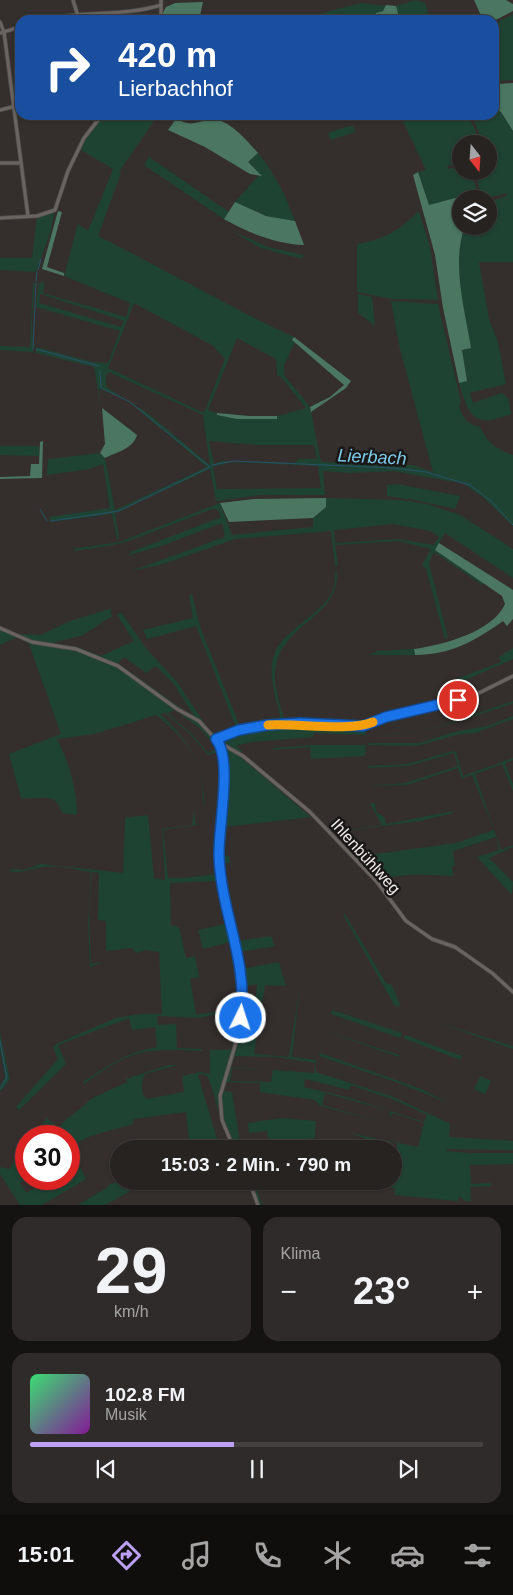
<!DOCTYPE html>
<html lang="de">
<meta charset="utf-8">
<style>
:root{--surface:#272321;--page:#2f2b2a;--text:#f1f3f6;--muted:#a4a4a5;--line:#43403f;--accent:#bca0f2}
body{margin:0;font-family:Arial,sans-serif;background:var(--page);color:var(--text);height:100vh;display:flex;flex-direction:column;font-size:19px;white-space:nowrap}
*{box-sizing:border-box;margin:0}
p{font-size:16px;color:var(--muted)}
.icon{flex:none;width:28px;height:28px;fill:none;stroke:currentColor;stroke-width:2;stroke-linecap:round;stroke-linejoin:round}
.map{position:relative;height:1205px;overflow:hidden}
.details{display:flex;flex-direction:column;gap:12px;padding:12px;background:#151312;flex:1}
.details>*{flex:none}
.top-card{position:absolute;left:15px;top:15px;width:484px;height:105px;border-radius:15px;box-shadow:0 1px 4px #0004,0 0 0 1px var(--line);background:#1a4fa0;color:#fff;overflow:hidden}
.needle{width:32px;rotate:163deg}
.fabs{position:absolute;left:452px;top:135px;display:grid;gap:10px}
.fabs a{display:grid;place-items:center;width:45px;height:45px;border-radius:50%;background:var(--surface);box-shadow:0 1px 4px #0004,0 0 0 1px var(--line);font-size:25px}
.speed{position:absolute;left:15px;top:1125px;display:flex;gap:10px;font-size:25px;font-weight:700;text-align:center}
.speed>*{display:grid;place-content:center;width:65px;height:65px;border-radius:50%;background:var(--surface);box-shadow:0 1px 4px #0004,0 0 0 1px var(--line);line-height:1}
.speed .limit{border:8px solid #d22;background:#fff;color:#111}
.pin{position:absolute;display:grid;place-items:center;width:42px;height:42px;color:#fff;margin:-21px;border:2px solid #fff;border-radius:50%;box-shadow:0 1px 5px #0007}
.me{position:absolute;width:55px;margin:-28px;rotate:4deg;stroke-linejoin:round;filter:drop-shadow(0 0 4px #0008)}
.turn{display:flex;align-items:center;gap:18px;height:105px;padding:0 20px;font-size:22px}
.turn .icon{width:65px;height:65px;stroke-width:2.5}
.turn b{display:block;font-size:35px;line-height:42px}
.big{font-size:38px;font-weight:700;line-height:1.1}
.details .widget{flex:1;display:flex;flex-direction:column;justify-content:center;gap:8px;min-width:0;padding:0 18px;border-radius:15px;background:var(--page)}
.details .dial{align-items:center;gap:0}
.dial b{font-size:65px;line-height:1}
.song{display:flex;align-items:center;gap:15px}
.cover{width:60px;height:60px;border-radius:8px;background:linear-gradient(135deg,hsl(140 70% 55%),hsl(290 70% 35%))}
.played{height:5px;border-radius:2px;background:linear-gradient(90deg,var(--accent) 45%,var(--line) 45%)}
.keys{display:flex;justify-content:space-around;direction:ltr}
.heat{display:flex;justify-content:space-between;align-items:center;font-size:28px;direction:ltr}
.details .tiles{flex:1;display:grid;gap:12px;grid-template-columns:1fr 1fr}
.widget:last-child{grid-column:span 2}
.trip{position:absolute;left:110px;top:1140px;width:292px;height:50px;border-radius:25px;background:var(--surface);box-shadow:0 1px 4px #0004,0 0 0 1px var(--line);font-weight:700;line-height:50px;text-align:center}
.dock{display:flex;height:80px;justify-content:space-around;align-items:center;background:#100e0d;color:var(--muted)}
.dock .icon{width:35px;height:35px}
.dock .current{color:var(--accent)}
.dock b{font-size:22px;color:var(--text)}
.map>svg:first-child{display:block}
.green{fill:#1f4333;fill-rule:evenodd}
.forest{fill:#4a7662}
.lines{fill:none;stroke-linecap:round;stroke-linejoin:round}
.stream{stroke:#265467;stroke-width:1}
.minor-casing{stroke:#4f4b49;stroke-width:4.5}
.minor{stroke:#6a6461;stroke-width:3}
.route-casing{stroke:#114b97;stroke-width:12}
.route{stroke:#1a73e8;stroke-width:9}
.slow{stroke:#f59e0b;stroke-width:9}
.labels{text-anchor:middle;stroke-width:5;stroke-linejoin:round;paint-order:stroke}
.street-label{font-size:16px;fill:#f1eeec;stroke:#1a1817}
.water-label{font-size:18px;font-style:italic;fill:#7eccec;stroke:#1a1817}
</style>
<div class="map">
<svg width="513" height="1205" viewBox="0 0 513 1205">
<rect width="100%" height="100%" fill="#342f2c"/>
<g class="green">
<path d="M 416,0 L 425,3 L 430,20 L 400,20 L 396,6 Z"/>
<path d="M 361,3 L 387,6 L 376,20 L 288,20 L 286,18 L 288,15 L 319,14 Z"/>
<path d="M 513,14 L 513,80 L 494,81 L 494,24 Z"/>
<path d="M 494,105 L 501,112 L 513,131 L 513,262 L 479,262 L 489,319 L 498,342 L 506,384 L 470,393 L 473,403 L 502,393 L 508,398 L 511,414 C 473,429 469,416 459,383 L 467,380 L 462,350 L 471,348 C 465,310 451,263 465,226 L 489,226 L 489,202 L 506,196 L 507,193 L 483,199 L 474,171 L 489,171 L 489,144 L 483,144 L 472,115 L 494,115 Z"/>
<path d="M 102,115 L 158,115 L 119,172 L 121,173 L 98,236 C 164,269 227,306 294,337 L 292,340 L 295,342 L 284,365 L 284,375 L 310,407 L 320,458 L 322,462 L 413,465 L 433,472 L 400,349 L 391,301 L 438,304 L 461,402 L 459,405 C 461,416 468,425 480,427 C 487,442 497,450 513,455 L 513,526 L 484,498 L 464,484 L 394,471 L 352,473 L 323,471 L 325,495 L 260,495 L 216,501 L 210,469 L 115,513 L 119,539 L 117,539 L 112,514 L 51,522 L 49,517 L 110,508 L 103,464 L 89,469 L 47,475 L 48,459 L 100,453 L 105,458 L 115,510 L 207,467 L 129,402 L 101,388 L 99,389 L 101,409 L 94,367 L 36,353 L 36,347 L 93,362 L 108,363 L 120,331 L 36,307 L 39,282 L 45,283 L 43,293 L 126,317 L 130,303 L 64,276 L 78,224 L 88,231 L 113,169 L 79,149 L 87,134 ZM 40,294 L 41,294 L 124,321 L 121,327 L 39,303 ZM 134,303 L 212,345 L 225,359 L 204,413 L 108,368 ZM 237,338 L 276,359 L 277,375 L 281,377 L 306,408 L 277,416 L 277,419 L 217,415 L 217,413 L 208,410 ZM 109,372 L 203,415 L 210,465 L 149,414 L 106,387 L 106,376 ZM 209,441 L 258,445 L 314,445 L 317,459 L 299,459 L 295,463 L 222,461 L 214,464 ZM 231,462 L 318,466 L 321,488 L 217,489 L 213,467 Z"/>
<path d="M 400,115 L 467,115 L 475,129 L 479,144 L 461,144 L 461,161 L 447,167 L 448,169 L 461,165 L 461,171 L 471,171 L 480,199 L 461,199 L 461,203 L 459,197 L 429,205 L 418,172 L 426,170 Z"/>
<path d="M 353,125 L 355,132 L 331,140 L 328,133 Z"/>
<path d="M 258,153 C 275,173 286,196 295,221 L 266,216 L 235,202 L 258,176 L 261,176 L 248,162 Z"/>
<path d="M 149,157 L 229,212 L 224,219 L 144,165 Z"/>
<path d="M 419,211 L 430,247 L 438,300 L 392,299 L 357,292 L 357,244 C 385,239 398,231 419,211 Z"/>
<path d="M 54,213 L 51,230 L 36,272 L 0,270 L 0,258 L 32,258 L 37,217 Z"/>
<path d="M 230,230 L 268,247 L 304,255 L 302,259 L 261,248 Z"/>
<path d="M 33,283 L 35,283 L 32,320 L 33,352 L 0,350 L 0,346 L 30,347 Z"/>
<path d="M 358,294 L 372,297 L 375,326 L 358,313 Z"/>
<path d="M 0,446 L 39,446 L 39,456 L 0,455 Z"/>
<path d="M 397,484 L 460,496 L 455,509 L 415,500 L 387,496 L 387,485 Z"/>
<path d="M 326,498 L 401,500 L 427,504 L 460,515 L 513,549 L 513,578 L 445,533 L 435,550 L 483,583 L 482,585 L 434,552 L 429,563 L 448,638 L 445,639 L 426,569 L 422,565 L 431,549 L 398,541 L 335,545 L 338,565 L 335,566 L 331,531 L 235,539 L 160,565 L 131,571 L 225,537 L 222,523 L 161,546 L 129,555 L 131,552 L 221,517 L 218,510 L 212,509 L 129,541 L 109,546 L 75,551 L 73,549 L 119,542 L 220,503 L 232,535 L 313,527 L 313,518 L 326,507 ZM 392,524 L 431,531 L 439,537 L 434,545 L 398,539 L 335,543 L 334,530 Z"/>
<path d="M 337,572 C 340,621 272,624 275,680 C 276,694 281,708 285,721 L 357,725 L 357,728 L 364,729 L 366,735 L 314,733 L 313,737 L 251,742 L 236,746 L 242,751 L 239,756 L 311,817 L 223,827 L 222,855 L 229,856 L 230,863 L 222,863 L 223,871 L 238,941 L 271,936 L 275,946 L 240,952 L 243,965 L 247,968 L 279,962 L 286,986 L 265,985 L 254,1054 L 289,1057 L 300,986 L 292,1057 L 316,1060 L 316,1072 L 391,1096 L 447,1122 L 450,1124 L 449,1137 L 513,1141 L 513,1150 L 446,1149 L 446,1151 L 470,1153 L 513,1153 L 513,1164 L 470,1165 L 471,1184 L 491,1183 L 491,1186 L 470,1187 L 471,1201 L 465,1201 L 459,1196 L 458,1201 L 395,1195 L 395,1188 L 338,1181 L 394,1183 L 397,1143 L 370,1140 L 349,1133 L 418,1147 L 424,1123 L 393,1113 L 389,1118 L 390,1111 L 325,1093 L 322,1105 L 378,1121 L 320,1106 L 315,1100 L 260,1092 L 260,1083 L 227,1082 L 224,1091 L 232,1092 L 240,1143 L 268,1139 L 267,1131 L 249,1133 L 248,1123 L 282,1118 L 316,1121 L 315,1138 L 284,1141 L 284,1149 L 232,1149 C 221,1125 217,1101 208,1077 L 203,1074 L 198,1075 L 220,1149 L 190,1149 L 186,1112 L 133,1119 L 133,1124 L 91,1136 L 70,1146 L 86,1179 L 42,1205 L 20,1205 L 0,1174 L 0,1167 L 10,1169 L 26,1137 L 26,1179 L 20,1183 L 26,1193 L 51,1179 L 69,1179 L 69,1169 L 76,1164 L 69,1151 L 69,1136 L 54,1136 L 61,1128 L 62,1123 L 93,1098 L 127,1082 L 126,1079 L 168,1065 L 177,1065 L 145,1074 C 141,1081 140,1094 147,1099 L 184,1092 L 182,1076 L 200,1072 L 210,1074 L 210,1050 L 231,1050 L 239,1015 L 226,1012 L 199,1018 L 157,1016 L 158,1025 L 176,1024 L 177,1048 L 202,1049 L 202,1051 C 145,1048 131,1049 84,1084 L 83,1082 C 107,1066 128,1052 157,1047 L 155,1027 L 132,1030 L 129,1018 L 58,1045 L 66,1064 L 19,1110 L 16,1107 L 58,1059 L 53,1047 L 58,1043 L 116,1018 L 140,1014 L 162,1014 L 159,952 L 145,950 L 136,953 L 132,948 L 106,951 L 106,921 L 98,920 L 99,873 L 92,872 L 89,912 L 91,964 L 100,962 L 100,963 L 90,967 L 88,921 L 91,872 C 76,870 58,865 43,867 C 28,869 24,874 8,871 L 13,869 L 24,870 L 40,864 L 123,873 L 125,818 L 148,815 L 154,878 L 165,880 L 162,829 L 192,825 L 194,810 L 196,825 L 163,830 L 168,878 L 185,878 L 217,874 L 223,764 L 219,752 L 208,755 L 190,734 L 165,713 L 160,714 C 193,745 202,763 205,809 C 202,801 203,788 201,778 C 196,751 178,732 156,715 L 95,734 L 57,739 C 69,762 77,790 77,815 L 63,813 C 59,809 59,803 54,800 C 47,795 30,800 21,798 L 9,754 L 61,734 L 29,644 L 17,637 L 0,645 L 0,629 L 17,637 L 20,634 L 41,635 L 70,621 L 113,608 L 110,611 L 112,616 L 83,635 L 52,643 L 78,647 L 101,656 L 134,641 L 117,615 L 121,612 L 145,647 L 177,682 L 207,727 C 216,738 222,734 235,730 L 236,727 L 196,626 L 147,639 L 143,630 L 193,618 L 189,595 L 192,594 L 200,627 L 240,727 L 281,720 C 277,699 266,675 275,652 C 286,625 343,606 334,573 ZM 124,657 L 146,673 L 156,666 L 174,684 L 194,716 L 178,706 L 118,663 ZM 175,710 L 201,729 L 217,749 L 208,753 L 191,733 L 167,713 ZM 215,881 L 219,883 L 229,923 L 198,930 L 203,949 L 234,941 L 241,985 L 239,1011 C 224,1008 211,1014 196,1014 L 190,979 L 199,977 L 195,956 L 186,958 L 179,927 L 171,925 L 170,883 ZM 257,984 L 255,1008 L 260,1010 L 257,1026 L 244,1024 L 246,986 ZM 235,1056 L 276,1057 L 316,1063 L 314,1073 L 231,1067 ZM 232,1068 L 273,1070 L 271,1082 L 230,1081 ZM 305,1079 L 349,1090 L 351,1085 L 397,1101 L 427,1115 L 424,1122 L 347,1097 L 304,1087 Z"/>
<path d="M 513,648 L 513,659 L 461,682 L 446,683 L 501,662 L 499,657 Z"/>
<path d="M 414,649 L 415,655 L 369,655 L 378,651 Z"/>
<path d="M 513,701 L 513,703 L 508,705 C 465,719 425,734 379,735 L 414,732 L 443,725 Z"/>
<path d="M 513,716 L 513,719 L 475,733 L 456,735 L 417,746 L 368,745 L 369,743 L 420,743 L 454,732 L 487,726 Z"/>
<path d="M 313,745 L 366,745 L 365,756 L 311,759 L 310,747 L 273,750 L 273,748 Z"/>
<path d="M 453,751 L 456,752 L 463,776 L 513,758 L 513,760 L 505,763 L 513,784 L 513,791 L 502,764 L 475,774 L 501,850 L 513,845 L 513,847 L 489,858 L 513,882 L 512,895 L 477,857 L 499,850 L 496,837 L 453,851 L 455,866 L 452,866 L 453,876 C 428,875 402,872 379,881 L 355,857 L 456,843 L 494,830 L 472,775 L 462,778 L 462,780 L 480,832 L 458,768 L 407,785 L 368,786 L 405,783 L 458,766 L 454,753 L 408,766 L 368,768 L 368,766 L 407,764 Z"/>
<path d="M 375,803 L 376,812 L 384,817 L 386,824 L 453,811 L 453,813 L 420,821 L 331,833 L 382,825 L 370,804 Z"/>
<path d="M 345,914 L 386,983 L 392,985 L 401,1007 L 394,1005 L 391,999 L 343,915 Z"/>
<path d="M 332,1010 L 402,1033 L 400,1038 L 331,1014 Z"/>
<path d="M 439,1023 L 513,1046 L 513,1049 Z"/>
<path d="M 322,1030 L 399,1055 L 399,1057 Z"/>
<path d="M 0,1033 L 10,1079 L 0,1092 L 0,1086 L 5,1077 L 0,1049 Z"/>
<path d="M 405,1035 L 462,1056 L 460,1060 L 403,1038 Z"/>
<path d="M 320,1053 L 421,1089 L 449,1103 L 393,1081 L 319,1056 Z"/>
<path d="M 480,1076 L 491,1081 L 485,1094 L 474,1089 Z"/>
<path d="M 47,1118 L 57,1127 L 50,1136 L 33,1136 Z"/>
<path d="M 119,1181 L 254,1181 L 262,1205 L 256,1205 L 248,1184 L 145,1183 L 105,1205 L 78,1205 L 108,1187 L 108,1185 Z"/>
</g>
<g class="forest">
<path d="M 474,0 L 506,0 L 513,4 L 513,11 L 494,21 L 483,20 Z"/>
<path d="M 203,2 L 199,20 L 174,17 L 169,20 L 159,20 L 166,7 L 175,3 Z"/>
<path d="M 386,5 L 396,6 L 400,20 L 376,20 L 376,13 L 383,11 Z"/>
<path d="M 513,83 L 513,131 L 501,112 L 494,105 L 494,84 Z"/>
<path d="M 176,119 C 193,127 194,122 210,120 C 228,117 247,141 258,153 L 248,162 L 262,176 L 250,174 L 205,147 L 168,130 Z"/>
<path d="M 418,172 L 429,205 L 459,197 L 461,226 L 465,226 C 451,263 465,310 471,348 L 462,350 L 467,381 L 459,383 L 443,308 L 435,255 L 413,175 Z"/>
<path d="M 235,202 L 266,216 L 295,221 L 304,245 C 276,244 248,233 224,219 Z"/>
<path d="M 58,211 L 62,212 L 47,267 L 64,273 L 64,276 L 42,269 Z"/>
<path d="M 294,337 L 351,381 L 346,388 L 311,412 L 310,407 L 330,397 L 344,385 L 292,340 Z"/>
<path d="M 102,408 L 137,435 C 133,449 117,452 105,458 L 100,453 L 105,444 Z"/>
<path d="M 217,413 L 249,416 L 277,416 L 277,419 L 237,419 L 217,415 Z"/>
<path d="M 43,441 L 42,478 L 0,479 L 0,477 L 30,476 L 31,464 L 39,464 L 40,442 Z"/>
<path d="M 326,498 L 326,507 L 313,518 L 229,522 L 220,503 L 254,499 Z"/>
<path d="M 439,543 L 513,590 L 513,619 L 507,626 L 503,621 C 475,641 450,655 415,655 L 414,649 C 442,645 493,632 505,604 L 502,596 L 435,550 Z"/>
</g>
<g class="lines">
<g class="stream">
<path d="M 38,270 L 41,259"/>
<path d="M 36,281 L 37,272"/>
<path d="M 33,349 L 36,283"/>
<path d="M 36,349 L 99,366"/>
<path d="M 212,465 L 234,461 L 393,468 L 426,472 L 470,485 L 491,501 L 513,525"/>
<path d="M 40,509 L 47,521"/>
<path d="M 51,521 L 119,511 L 210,467 L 130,402 L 101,388 L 100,371"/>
<path d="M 0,1041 L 7,1078 L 0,1089"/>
</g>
<g class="minor-casing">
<g id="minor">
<path d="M 73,0 L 77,13"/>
<path d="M 43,20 C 82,10 123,17 161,5"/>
<path d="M 159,20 L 161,13 L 161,0"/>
<path d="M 0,22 L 4,32 L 28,216"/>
<path d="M 0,33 L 20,27"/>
<path d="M 0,110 L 12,107"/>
<path d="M 0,163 L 19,163"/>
<path d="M 0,218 L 37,216 L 55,210 L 68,171 L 84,138 L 102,115"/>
<path d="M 0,628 L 32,642 L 76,649 L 118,666 L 177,709 L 199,721 L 219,743 L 224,767 L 219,856 L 222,879 L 241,971 L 243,991 L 237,1039 L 220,1096 L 222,1120 L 234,1149"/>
<path d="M 216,739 L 239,730 L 267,725 L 300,723 L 363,726 L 386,717 L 475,695 L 513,676"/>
<path d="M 220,743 L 243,756 L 310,812 L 377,882 L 406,921 L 432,939 L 455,947 L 492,973 L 513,992"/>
<path d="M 249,1181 L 258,1205"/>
</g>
</g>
<use href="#minor" class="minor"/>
</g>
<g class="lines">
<g class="route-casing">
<path id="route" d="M 241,1018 C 248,960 221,912 219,856 C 218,828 233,759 216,739 L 239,730 L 267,725 L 300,723 L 363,726 L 386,717 L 458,700"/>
</g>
<use href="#route" class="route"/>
<path class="slow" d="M 268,725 C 297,723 350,732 373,722"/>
</g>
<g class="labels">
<g class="street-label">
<text transform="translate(366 856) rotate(48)" y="6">Ihlenbühlweg</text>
</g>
<g class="water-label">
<text transform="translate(372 457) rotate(3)" y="6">Lierbach</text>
</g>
</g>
</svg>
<div class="fabs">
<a><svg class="needle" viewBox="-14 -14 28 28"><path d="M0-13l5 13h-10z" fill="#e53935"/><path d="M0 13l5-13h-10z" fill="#a4a4a5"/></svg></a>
<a><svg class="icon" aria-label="layers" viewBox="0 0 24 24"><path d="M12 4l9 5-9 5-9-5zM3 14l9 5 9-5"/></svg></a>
</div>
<div class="speed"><div class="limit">30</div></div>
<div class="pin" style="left:458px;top:700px;background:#d93025"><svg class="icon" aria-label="arrive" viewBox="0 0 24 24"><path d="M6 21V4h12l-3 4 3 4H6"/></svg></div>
<svg class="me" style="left:241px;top:1018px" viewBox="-20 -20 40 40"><circle r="17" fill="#1a73e8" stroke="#fff" stroke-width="3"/><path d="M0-11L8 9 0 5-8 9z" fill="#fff"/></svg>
<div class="trip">15:03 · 2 Min. · 790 m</div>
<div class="top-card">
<div class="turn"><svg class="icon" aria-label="right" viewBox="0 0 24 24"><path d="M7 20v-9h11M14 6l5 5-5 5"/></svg><div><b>420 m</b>Lierbachhof</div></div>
</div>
</div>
<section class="details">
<div class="tiles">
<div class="widget dial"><b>29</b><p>km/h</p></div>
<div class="widget"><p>Klima</p>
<div class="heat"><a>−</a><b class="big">23°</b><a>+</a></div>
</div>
<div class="widget">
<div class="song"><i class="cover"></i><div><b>102.8 FM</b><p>Musik</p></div></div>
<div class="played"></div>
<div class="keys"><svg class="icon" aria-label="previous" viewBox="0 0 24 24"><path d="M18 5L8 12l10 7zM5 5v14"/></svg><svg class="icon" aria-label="pause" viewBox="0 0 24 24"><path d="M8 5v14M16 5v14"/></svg><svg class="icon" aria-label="next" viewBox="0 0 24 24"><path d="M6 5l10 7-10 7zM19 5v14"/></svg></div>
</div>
</div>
</section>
<nav class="dock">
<b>15:01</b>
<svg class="icon current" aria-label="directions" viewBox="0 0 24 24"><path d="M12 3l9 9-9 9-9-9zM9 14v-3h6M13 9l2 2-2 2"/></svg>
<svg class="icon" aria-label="music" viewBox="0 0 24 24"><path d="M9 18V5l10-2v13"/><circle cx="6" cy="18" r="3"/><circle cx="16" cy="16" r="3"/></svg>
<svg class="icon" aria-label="phone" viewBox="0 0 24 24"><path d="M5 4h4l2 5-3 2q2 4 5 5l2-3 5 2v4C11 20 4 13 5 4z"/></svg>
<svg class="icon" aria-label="climate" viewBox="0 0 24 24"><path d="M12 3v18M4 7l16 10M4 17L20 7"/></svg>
<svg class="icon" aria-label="car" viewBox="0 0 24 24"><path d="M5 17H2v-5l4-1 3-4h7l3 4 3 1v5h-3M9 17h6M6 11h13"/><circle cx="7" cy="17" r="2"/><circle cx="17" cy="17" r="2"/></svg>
<svg class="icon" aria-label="filters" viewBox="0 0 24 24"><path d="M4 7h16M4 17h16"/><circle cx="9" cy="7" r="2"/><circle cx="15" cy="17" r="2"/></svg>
</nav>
